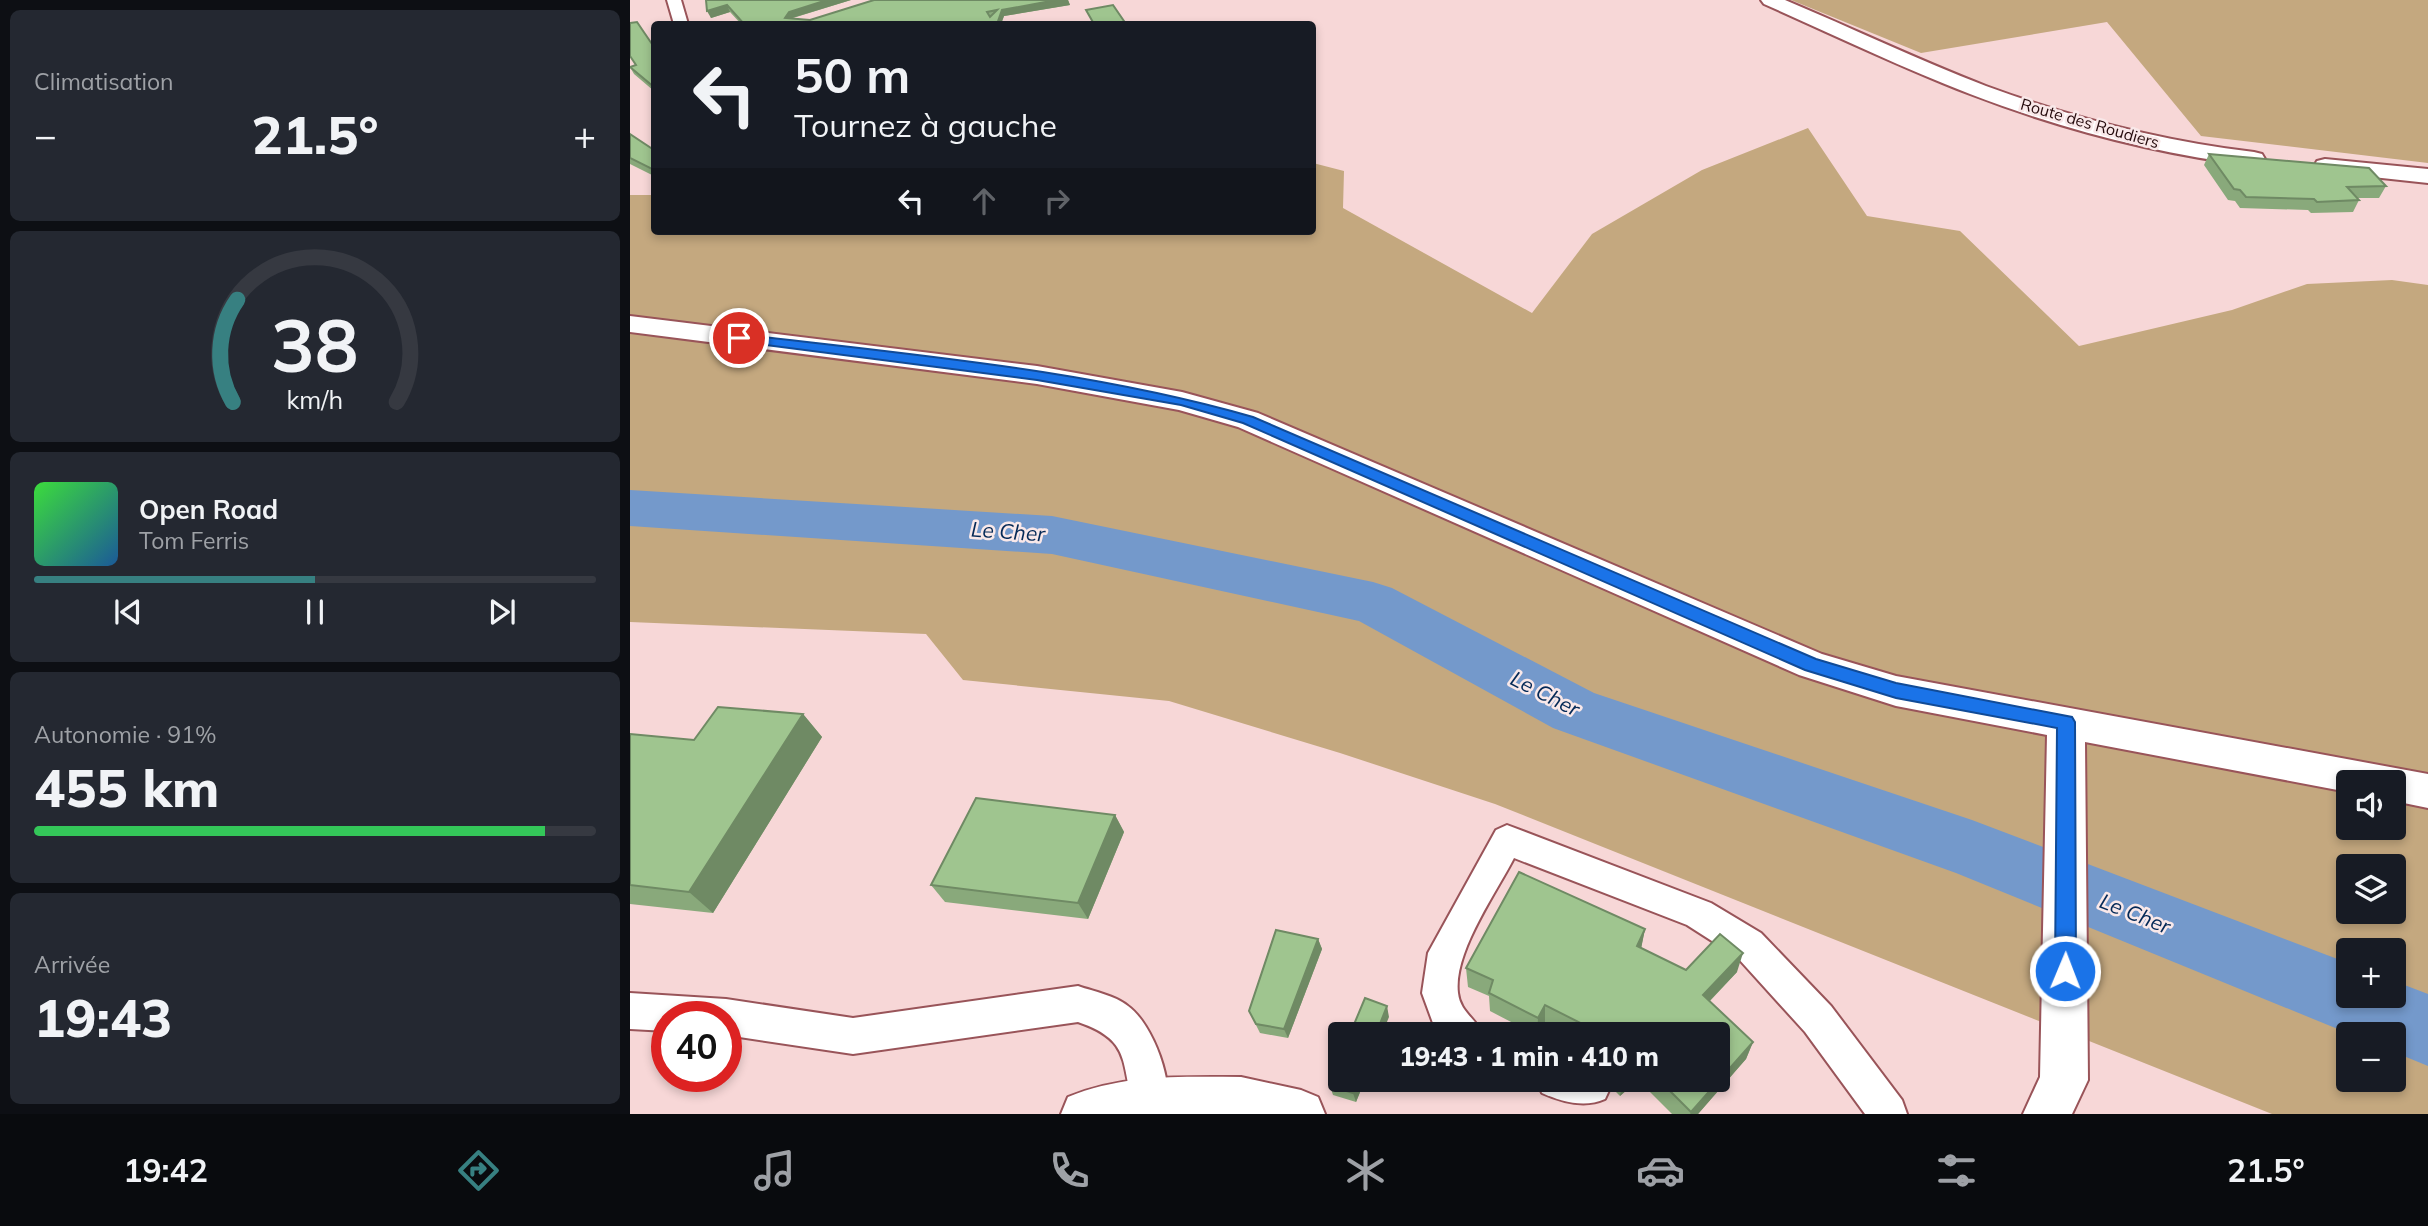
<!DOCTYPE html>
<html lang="fr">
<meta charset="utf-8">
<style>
:root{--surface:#171b24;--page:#242831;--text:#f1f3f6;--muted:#9ea1a6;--line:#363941;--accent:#378081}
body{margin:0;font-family:Mulish,sans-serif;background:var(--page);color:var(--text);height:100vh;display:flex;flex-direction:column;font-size:26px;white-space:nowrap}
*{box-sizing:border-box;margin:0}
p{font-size:23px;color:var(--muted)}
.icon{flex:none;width:38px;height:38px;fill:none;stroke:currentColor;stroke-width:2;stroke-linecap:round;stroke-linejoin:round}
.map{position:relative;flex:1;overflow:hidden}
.details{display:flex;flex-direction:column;gap:10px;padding:10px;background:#0d0f14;width:630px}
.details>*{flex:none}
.hud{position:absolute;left:21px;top:21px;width:665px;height:214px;border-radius:7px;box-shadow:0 4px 10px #0003;background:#171b24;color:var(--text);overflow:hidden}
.buttons{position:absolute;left:1706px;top:770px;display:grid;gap:14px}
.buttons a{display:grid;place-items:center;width:70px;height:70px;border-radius:7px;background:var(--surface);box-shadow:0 4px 10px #0003;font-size:35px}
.speed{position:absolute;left:21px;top:1001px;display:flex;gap:14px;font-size:35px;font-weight:700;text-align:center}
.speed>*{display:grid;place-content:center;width:91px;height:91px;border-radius:50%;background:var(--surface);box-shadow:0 4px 10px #0003;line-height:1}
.speed .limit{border:10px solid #d22;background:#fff;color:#111}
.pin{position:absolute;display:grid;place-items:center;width:60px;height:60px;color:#fff;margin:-30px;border:4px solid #fff;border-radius:50%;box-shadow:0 2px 7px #0007}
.me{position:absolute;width:77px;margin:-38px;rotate:1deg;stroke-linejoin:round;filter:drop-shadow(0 0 5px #0008)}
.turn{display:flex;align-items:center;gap:24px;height:147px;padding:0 28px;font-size:32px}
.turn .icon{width:91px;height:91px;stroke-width:2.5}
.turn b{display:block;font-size:49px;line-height:60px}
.lanes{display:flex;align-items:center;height:66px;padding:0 28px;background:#0003;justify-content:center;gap:35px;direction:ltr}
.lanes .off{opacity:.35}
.big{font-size:52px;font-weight:800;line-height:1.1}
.details .widget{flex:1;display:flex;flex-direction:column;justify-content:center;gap:10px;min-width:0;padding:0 24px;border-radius:10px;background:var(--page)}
.details .dial{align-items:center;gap:0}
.dial svg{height:182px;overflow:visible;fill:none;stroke:var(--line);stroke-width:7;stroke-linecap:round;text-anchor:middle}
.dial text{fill:var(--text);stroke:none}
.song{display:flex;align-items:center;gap:21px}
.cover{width:84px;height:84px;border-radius:10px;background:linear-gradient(135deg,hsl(120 70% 55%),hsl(210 70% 35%))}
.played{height:7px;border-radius:4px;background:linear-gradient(90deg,var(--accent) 50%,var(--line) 50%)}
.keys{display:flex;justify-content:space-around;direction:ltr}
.heat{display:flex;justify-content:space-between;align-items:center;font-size:38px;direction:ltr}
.charge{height:10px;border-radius:5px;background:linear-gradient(90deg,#34c759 91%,var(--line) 0)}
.trip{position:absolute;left:698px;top:1022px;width:402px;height:70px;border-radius:7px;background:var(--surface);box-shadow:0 4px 10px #0003;font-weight:800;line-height:70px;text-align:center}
.menu{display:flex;height:112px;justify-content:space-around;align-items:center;background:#090b0e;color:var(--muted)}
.menu .icon{width:49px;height:49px}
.menu .active{color:var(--accent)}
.menu b{font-size:32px;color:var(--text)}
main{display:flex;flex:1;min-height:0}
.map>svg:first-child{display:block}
.green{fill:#c4a87f;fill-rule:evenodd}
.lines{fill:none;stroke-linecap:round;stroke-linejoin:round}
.river{fill:#7499cb;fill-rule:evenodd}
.minor-casing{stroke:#995459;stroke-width:4}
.tertiary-casing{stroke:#995459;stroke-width:4}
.minor{fill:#fff;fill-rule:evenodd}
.tertiary{fill:#fff;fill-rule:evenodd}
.wall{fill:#89a97b}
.shaded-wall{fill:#6f8a64}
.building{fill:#9fc58f;stroke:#6f8a64;stroke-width:2;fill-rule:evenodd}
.route{fill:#1a73e8;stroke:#114b97;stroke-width:2}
.labels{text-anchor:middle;stroke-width:5;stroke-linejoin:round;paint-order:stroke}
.far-street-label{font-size:16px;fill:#250b0d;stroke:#f9e8e9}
.water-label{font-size:21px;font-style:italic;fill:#042957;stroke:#f9e8e9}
</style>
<main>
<section class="details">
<div class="widget"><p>Climatisation</p>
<div class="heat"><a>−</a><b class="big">21.5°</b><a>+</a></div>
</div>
<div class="widget dial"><svg viewBox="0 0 100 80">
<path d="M14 69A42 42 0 1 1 86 69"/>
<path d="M14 69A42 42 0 0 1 16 24" stroke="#378081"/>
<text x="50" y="56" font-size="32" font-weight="700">38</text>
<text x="50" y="72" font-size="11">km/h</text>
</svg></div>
<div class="widget">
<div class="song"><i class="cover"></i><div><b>Open Road</b><p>Tom Ferris</p></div></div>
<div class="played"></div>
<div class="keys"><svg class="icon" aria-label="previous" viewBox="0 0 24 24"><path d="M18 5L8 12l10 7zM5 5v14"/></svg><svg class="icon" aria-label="pause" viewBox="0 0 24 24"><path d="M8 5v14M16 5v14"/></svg><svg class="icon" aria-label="next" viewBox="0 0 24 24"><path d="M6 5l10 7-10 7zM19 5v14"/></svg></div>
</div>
<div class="widget"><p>Autonomie · 91%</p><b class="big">455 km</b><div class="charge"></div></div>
<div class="widget"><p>Arrivée</p><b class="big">19:43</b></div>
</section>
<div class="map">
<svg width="1798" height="1114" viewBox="0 0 1798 1114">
<rect width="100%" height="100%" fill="#f7d7d7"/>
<g class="green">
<path d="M 1161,0 L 1798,0 L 1798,163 L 1571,136 L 1477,22 L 1291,53 Z"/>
<path d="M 1178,128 L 1237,216 L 1330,231 L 1449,346 L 1602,310 L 1677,284 L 1762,280 L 1798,285 L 1798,1114 L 1642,1114 L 865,804 L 710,753 L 539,701 L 333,680 L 296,634 L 0,622 L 0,195 L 24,195 L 24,231 L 682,231 L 683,163 L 714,171 L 713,208 L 902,313 L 962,234 L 1072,170 ZM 1718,782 L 1764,782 L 1764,828 L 1718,828 ZM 1718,866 L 1764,866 L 1764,912 L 1718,912 ZM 1718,950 L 1764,950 L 1764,996 L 1718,996 ZM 1718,1034 L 1764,1034 L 1764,1080 L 1718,1080 Z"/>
</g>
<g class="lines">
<path class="river" d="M 0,490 L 422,516 L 743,582 L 762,588 L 964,693 L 1342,820 L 1718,963 L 1718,996 L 1764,996 L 1764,981 L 1798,994 L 1798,1066 L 1764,1052 L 1764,1034 L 1720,1034 L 1326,873 L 923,728 L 729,621 L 422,554 L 0,526 Z"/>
<g class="minor-casing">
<g id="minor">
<path d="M 37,0 L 51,0 L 58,24 L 44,24 Z"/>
<path d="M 877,825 L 1081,903 L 1131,933 L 1201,1006 L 1272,1100 L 1277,1114 L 1235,1114 L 1175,1032 L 1107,957 L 1057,925 L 884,858 C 866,893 823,953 828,993 C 830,1012 846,1018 852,1034 L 807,1034 L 792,993 L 798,953 L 866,830 Z"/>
<path d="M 448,986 C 465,992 484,995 498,1006 C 523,1024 546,1086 535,1114 L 507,1114 C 488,1068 507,1042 448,1022 L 223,1054 L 96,1035 L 96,1017 L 37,1017 L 37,1031 L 0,1029 L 0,993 L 96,999 L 223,1018 Z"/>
<path d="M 906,1080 L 978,1080 L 981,1086 L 975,1099 C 955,1108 932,1102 912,1093 Z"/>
</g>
</g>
<g class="tertiary-casing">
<g id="tertiary">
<path d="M 1131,0 L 1155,0 C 1222,28 1288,60 1356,86 C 1443,118 1532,141 1624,152 L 1632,154 L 1635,159 L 1632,164 L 1624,166 C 1527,154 1431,129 1340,94 C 1270,67 1202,34 1134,4 Z"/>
<path d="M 1695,159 L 1798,169 L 1798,183 L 1687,171 L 1684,166 L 1687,161 Z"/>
<path d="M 0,316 L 407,366 L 552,392 L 628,413 L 1192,654 L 1266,676 L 1798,774 L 1798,808 L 1764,801 L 1764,782 L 1718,782 L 1718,792 L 1455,742 L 1458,1080 L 1442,1114 L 1393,1114 L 1410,1077 L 1417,735 L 1266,706 L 1169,675 L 608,427 L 549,410 L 407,384 L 0,332 Z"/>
<path d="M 611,1077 L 671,1090 L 688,1097 L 695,1114 L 431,1114 L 438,1097 C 494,1074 552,1077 611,1077 Z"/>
</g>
</g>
<use href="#minor" class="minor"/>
<use href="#tertiary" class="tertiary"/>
</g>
<g class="wall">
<path d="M 76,0 L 221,0 L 163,18 L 180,20 L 244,0 L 438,0 L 440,5 L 374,16 L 371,24 L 111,24 L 100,12 L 81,18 Z"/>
<path d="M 24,47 L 24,91 L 4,74 L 0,67 L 5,65 Z"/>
<path d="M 0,134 L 24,150 L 24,176 L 0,164 Z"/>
<path d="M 1579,154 L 1756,186 L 1749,198 L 1727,198 L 1729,200 L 1723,212 L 1681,213 L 1678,210 L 1610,208 L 1605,201 L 1598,200 L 1574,165 Z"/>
<path d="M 173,714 L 192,737 L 83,913 L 0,904 L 0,734 L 64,740 Z"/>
<path d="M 485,815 L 494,832 L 458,919 L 315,902 L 301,885 Z"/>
<path d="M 1015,929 L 1011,948 L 1056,970 L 1107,972 L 1080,1001 L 1123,1042 L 1116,1059 L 1068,1114 L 1042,1114 L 1008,1080 L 1088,1080 L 1088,1034 L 936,1034 L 915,1023 L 909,1034 L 904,1034 L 860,1011 L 859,996 L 838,987 L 836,968 Z"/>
<path d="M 688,939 L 692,949 L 658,1038 L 630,1033 L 619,1011 Z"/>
<path d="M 735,1080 L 726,1102 L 703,1095 L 700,1086 Z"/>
<path d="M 981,1080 L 1008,1080 L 990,1096 L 983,1089 Z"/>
</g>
<g class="shaded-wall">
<path d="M 197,0 L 221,0 L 162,18 L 155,18 L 159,12 Z"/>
<path d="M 426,0 L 438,0 L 440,5 L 374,16 L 371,24 L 367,24 L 372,10 Z"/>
<path d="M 97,5 L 100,12 L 81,18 L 77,11 Z"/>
<path d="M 173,714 L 192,737 L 83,913 L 59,892 Z"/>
<path d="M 485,815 L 494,832 L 458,919 L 448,903 Z"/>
<path d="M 1015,929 L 1011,949 L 1007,946 Z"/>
<path d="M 688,939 L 692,949 L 658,1038 L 654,1029 Z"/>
<path d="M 1113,953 L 1107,972 L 1068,1013 L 1073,995 Z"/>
<path d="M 915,1005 L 915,1023 L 909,1034 L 907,1034 L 908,1018 Z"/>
<path d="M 757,1006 L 759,1017 L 752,1034 L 746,1034 Z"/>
<path d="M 1123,1042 L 1116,1059 L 1068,1114 L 1060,1114 Z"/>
<path d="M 728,1080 L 735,1080 L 726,1102 L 723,1093 Z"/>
<path d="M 993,1080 L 1008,1080 L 990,1096 Z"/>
</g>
<g class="building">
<path d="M 76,0 L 197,0 L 159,12 L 155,18 L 180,20 L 244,0 L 426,0 L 372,10 L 367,24 L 348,24 L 350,22 L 345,24 L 114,24 L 97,5 L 77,11 ZM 367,10 L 360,17 L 357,12 Z"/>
<path d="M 483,5 L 496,24 L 464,24 L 456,10 Z"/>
<path d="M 7,22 L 24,47 L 24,87 L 0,67 L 6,65 L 0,56 L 0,23 Z"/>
<path d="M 0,134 L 24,150 L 24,170 L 0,158 Z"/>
<path d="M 1579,154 L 1739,168 L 1756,186 L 1717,187 L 1729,200 L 1687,202 L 1684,199 L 1616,197 L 1610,190 L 1604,189 Z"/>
<path d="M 88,707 L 173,714 L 59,892 L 0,885 L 0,734 L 64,740 Z"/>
<path d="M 346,798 L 485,815 L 448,903 L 301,885 Z"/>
<path d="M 889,872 L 1015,929 L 1007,946 L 1056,970 L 1090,934 L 1113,953 L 1073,995 L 1123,1042 L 1061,1112 L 1029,1080 L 1088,1080 L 1088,1034 L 972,1034 L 915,1005 L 908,1018 L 859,993 L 863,980 L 836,968 Z"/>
<path d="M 646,930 L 688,939 L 654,1029 L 626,1024 L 619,1011 Z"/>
<path d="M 735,998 L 757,1006 L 746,1034 L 720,1034 Z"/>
<path d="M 710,1059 L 710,1080 L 728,1080 L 723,1093 L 700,1086 Z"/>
</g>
<path class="route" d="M 109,334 C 281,355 456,369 623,417 L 1186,659 L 1266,683 L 1442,717 L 1445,722 L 1446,971 L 1443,978 L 1435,981 L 1428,978 L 1425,971 L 1427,728 L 1266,698 L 1175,670 L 613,423 L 551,405 L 407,380 L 104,341 L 104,335 Z"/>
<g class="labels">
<g class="far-street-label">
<text transform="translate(1460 123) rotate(16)" y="6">Route des Roudiers</text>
</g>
<g class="water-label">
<text transform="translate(378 532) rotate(4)" y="7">Le Cher</text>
<text transform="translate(915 694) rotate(27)" y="7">Le Cher</text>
<text transform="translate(1505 914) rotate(22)" y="7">Le Cher</text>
</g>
</g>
</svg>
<div class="buttons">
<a><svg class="icon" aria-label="sound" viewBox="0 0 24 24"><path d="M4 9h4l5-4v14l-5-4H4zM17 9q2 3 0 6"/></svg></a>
<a><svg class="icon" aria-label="layers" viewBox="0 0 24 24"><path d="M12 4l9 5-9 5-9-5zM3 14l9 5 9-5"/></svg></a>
<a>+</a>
<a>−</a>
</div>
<div class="speed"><div class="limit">40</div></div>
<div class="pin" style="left:109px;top:338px;background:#d93025"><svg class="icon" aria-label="arrive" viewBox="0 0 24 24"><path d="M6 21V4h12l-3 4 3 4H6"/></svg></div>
<svg class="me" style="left:1435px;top:971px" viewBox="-20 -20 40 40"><circle r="17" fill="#1a73e8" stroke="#fff" stroke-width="3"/><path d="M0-11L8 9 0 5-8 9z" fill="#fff"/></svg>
<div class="trip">19:43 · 1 min · 410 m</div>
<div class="hud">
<div class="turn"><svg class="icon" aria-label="left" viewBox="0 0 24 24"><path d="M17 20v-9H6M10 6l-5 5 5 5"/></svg><div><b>50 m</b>Tournez à gauche</div></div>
<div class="lanes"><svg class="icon" aria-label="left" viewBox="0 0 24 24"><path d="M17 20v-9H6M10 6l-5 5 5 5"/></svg><svg class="icon off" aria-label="ahead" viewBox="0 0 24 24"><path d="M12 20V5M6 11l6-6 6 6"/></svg><svg class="icon off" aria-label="right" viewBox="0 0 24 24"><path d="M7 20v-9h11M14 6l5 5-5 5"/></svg></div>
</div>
</div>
</main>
<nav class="menu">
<b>19:42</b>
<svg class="icon active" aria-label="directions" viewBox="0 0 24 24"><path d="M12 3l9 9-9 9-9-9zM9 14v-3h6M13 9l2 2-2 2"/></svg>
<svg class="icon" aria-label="music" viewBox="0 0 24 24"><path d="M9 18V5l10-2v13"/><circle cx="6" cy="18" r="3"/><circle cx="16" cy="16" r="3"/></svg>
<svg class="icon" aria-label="phone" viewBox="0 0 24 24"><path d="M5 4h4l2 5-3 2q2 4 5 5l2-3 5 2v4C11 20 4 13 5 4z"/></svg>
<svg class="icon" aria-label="climate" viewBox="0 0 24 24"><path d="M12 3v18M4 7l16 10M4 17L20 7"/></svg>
<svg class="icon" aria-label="car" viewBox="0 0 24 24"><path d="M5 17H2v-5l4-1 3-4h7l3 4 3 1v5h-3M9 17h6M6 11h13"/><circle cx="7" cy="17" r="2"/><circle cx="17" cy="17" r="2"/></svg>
<svg class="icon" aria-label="filters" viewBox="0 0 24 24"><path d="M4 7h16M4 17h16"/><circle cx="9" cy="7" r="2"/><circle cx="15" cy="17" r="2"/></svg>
<b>21.5°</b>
</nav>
